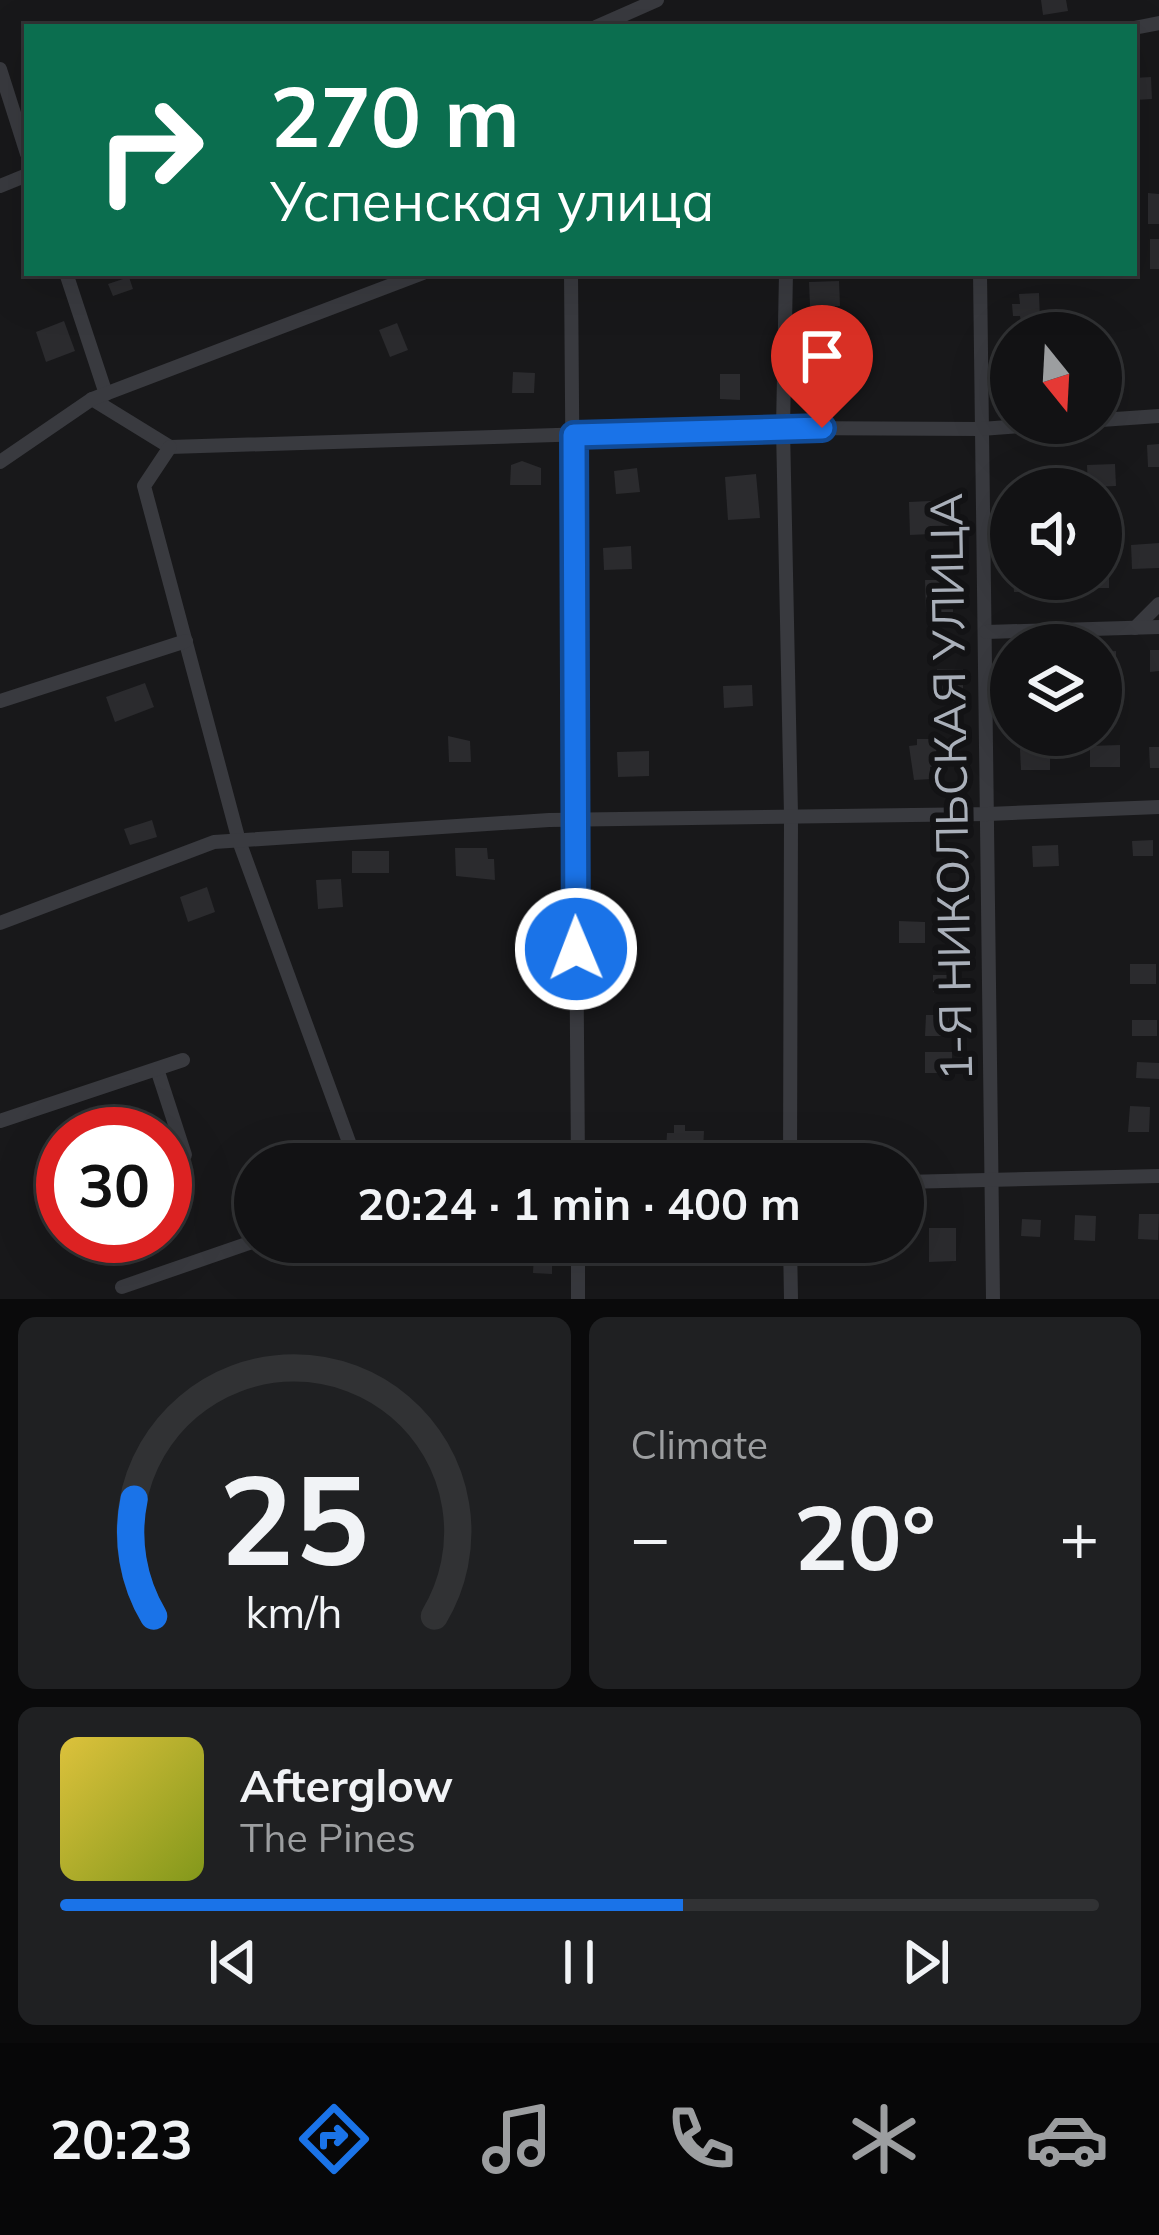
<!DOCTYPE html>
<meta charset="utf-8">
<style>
:root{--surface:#121214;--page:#1f2022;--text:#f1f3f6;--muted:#9c9ea0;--line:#313234;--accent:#1a73e8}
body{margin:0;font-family:Mulish,sans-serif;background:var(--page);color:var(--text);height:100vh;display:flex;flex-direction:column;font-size:45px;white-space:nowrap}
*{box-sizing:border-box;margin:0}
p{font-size:39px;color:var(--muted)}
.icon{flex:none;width:66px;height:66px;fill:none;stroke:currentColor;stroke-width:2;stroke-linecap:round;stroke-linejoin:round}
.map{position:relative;height:1299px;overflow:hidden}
.panel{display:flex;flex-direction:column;gap:18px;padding:18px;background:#0a0a0b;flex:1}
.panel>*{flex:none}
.banner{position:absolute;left:24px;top:24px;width:1113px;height:252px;border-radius:0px;box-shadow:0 12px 48px #0002,0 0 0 3px var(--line);background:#0b6e4f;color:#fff;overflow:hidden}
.needle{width:78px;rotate:162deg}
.fabs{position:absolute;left:990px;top:312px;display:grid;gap:24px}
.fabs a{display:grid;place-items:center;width:132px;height:132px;border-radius:50%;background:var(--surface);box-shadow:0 12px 48px #0002,0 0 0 3px var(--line);font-size:60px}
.speed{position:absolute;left:36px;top:1107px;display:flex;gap:24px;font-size:60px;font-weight:700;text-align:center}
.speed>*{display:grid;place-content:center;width:156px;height:156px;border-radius:50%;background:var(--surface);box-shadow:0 12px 48px #0002,0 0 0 3px var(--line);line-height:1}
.speed .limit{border:18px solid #d22;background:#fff;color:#111}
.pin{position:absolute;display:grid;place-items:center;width:102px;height:102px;color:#fff;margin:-123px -51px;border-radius:50% 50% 50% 0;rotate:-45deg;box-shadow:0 0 12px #0007}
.pin .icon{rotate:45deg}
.me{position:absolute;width:132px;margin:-66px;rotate:359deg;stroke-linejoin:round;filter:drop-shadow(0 0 9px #0008)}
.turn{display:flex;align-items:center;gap:42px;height:252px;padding:0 48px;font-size:54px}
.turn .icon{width:156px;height:156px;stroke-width:2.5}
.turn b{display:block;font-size:84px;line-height:102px}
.big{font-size:90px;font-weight:700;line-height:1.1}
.panel .widget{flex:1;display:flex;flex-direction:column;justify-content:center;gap:18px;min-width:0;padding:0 42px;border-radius:18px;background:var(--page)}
.panel .dial{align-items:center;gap:0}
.dial svg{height:312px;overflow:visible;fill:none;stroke:var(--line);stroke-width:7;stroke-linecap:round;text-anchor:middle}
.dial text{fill:var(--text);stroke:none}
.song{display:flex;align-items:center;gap:36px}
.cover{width:144px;height:144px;border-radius:18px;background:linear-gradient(135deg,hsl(50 70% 55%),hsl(70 70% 35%))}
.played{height:12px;border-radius:6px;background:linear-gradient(90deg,var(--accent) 60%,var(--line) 60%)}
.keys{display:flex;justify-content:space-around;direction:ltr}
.heat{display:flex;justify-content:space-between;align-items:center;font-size:66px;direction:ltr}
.panel .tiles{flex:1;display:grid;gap:18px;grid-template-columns:1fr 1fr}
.widget:last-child{grid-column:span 2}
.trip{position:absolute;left:234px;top:1143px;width:690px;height:120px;border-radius:60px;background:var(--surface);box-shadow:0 12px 48px #0002,0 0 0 3px var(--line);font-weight:700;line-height:120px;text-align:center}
.menu{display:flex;height:192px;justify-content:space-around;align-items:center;background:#070708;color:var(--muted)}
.menu .icon{width:84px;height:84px}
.menu .current{color:var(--accent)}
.menu b{font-size:54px;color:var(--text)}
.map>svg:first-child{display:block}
.building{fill:#2b2b2e}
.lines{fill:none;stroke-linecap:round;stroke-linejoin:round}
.street{stroke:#393a3f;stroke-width:14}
.route-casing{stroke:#114b97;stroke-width:30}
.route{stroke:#1a73e8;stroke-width:21}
.labels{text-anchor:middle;stroke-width:12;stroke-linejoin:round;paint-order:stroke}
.street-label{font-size:45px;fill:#aab0ba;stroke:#131315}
</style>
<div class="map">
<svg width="1159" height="1299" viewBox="0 0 1159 1299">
<rect width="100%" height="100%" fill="#18181a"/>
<g class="building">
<path d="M 1041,0 L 1066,0 L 1068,11 L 1043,15 Z"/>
<path d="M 1151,77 L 1152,99 L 1134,100 L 1134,78 Z"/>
<path d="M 1148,193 L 1159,194 L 1159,224 L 1148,224 Z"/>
<rect x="1150" y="239" width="9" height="30"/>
<path d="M 129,277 L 133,289 L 113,296 L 108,284 Z"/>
<path d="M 839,281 L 840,306 L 835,306 L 835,318 L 817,318 L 817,306 L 810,306 L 809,282 Z"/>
<path d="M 1039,293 L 1040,321 L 1021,322 L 1020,316 L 1013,316 L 1012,304 L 1020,304 L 1019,294 Z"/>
<path d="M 64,321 L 75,351 L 46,362 L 36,332 Z"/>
<path d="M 397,323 L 408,350 L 390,357 L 379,330 Z"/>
<path d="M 810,359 L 833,359 L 834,383 L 811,383 Z"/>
<path d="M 513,372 L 535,373 L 534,393 L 512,393 Z"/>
<path d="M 720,374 L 740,374 L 740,400 L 720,399 Z"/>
<path d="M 1159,444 L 1159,467 L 1148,467 L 1147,445 Z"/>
<path d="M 522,461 L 541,468 L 541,485 L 510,485 L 511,465 Z"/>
<path d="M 1115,464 L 1116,486 L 1088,487 L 1087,465 Z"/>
<path d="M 637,468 L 640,492 L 616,494 L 614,471 Z"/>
<path d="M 756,474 L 760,518 L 728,520 L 725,477 Z"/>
<path d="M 950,500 L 952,533 L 910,535 L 909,502 Z"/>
<path d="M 1159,543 L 1159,568 L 1132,569 L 1131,545 Z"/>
<path d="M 631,546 L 632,569 L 604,570 L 603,548 Z"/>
<path d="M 1101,559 L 1109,559 L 1109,588 L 1077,588 L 1077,579 L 1101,579 Z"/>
<path d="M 1013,579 L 1048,579 L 1049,591 L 1014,592 Z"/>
<path d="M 925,580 L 953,580 L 953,612 L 926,612 Z"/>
<path d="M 1150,650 L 1159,650 L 1159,671 L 1150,672 Z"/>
<path d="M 1116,651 L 1116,673 L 1101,673 L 1101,652 Z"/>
<path d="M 937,669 L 963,669 L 963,695 L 937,695 L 937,687 L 928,687 L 928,673 L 937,673 Z"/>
<path d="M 145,683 L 154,707 L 115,722 L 106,697 Z"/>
<path d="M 752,685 L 753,706 L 724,708 L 723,686 Z"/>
<path d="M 448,736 L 470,741 L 471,762 L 449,762 Z"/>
<path d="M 917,739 L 929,739 L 930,744 L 936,744 L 937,766 L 930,767 L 931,779 L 914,780 L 909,746 L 917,745 Z"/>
<path d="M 1120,745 L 1120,767 L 1090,767 L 1090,746 Z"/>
<path d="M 1149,747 L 1159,747 L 1159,768 L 1150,768 Z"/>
<path d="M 1050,748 L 1050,770 L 1021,770 L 1020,749 Z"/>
<path d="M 649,751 L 649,776 L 618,777 L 617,752 Z"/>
<path d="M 152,820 L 157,837 L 130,845 L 124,829 Z"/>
<path d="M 1153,840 L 1153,856 L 1133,856 L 1132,841 Z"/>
<path d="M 1058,845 L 1059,866 L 1033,867 L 1032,846 Z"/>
<path d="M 455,848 L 487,848 L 488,859 L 494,859 L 495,880 L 456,876 Z"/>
<rect x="352" y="851" width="37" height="22"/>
<path d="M 341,879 L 343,907 L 318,909 L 316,880 Z"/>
<path d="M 207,887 L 215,912 L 188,922 L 180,897 Z"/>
<path d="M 899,921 L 925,922 L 925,943 L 899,943 Z"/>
<path d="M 614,925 L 631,925 L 631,941 L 614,942 Z"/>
<path d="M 532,933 L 550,934 L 550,947 L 531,946 Z"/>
<rect x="1130" y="964" width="26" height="20"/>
<rect x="933" y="975" width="26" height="17"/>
<path d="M 926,1015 L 952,1015 L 952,1036 L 925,1036 Z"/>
<rect x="1132" y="1020" width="25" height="16"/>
<rect x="925" y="1052" width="27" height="21"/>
<path d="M 1137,1062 L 1159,1063 L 1159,1079 L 1136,1078 Z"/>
<path d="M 1130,1106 L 1150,1107 L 1149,1132 L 1128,1132 Z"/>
<path d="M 674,1125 L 685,1125 L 685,1131 L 704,1131 L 703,1151 L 666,1150 L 667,1133 L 674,1133 Z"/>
<path d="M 1139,1214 L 1159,1214 L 1158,1240 L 1138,1239 Z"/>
<path d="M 1075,1215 L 1096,1216 L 1095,1241 L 1074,1240 Z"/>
<path d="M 1022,1219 L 1041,1220 L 1040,1237 L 1021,1236 Z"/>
<path d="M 929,1228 L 956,1228 L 956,1261 L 929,1262 Z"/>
<path d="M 534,1253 L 552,1254 L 552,1274 L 533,1273 Z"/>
</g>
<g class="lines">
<g class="street">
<path d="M 596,27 L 657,0"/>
<path d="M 1134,28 L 1159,23"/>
<path d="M 0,69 L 27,154"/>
<path d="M 0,186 L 27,175"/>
<path d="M 66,273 L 106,394"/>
<path d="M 571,273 L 578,1164"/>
<path d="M 786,273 L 783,428 L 791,815 L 790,1164"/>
<path d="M 980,273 L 993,1299"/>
<path d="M 92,399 L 170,447"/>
<path d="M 1101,420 L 1159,416"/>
<path d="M 170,447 L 783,428 L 981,429 L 1061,423"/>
<path d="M 170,447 L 144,486 L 239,841 L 357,1164"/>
<path d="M 0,462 L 92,399 L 423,273"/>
<path d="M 1135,628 L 1159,604"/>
<path d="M 986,632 L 1159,627"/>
<path d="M 0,701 L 186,641"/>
<path d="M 0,923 L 214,842 L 549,820 L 988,814 L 1159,807"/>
<path d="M 157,1069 L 185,1155 L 165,1162"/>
<path d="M 0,1121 L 183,1060"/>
<path d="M 903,1182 L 1159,1176"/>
<path d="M 54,1196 L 63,1193"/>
<path d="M 578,1242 L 578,1299"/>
<path d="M 790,1242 L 791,1299"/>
<path d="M 122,1287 L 255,1241"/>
</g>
</g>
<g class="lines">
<g class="route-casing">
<path id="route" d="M 576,949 L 574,435 L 822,428"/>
</g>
<use href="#route" class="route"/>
</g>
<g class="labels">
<g class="street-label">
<text transform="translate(951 787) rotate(-91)" y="16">1-Я НИКОЛЬСКАЯ УЛИЦА</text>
</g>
</g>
</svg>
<div class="fabs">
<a><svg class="needle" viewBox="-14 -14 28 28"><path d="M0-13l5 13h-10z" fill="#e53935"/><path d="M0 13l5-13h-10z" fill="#9c9ea0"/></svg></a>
<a><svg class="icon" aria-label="sound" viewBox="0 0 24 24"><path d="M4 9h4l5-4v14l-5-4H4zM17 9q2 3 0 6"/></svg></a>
<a><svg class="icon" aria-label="layers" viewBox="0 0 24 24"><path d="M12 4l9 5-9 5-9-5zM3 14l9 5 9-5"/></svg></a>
</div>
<div class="speed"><div class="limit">30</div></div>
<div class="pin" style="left:822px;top:428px;background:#d93025"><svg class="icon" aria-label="arrive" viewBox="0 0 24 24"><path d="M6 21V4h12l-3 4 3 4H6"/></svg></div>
<svg class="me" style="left:576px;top:949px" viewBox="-20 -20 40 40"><circle r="17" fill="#1a73e8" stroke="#fff" stroke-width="3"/><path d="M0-11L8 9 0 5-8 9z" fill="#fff"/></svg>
<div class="trip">20:24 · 1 min · 400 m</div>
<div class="banner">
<div class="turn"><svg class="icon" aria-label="right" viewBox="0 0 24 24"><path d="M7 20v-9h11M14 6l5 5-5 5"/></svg><div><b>270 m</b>Успенская улица</div></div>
</div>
</div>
<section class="panel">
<div class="tiles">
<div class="widget dial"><svg viewBox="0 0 100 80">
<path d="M14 69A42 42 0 1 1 86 69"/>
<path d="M14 69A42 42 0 0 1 9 39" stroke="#1a73e8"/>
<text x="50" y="56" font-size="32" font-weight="700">25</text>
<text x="50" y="72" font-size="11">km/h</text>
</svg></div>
<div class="widget"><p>Climate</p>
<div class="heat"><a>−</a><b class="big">20°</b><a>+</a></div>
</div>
<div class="widget">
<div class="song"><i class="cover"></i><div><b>Afterglow</b><p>The Pines</p></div></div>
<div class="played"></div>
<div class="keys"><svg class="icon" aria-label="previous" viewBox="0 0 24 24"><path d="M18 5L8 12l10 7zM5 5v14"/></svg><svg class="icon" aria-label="pause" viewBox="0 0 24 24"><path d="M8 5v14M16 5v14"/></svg><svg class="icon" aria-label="next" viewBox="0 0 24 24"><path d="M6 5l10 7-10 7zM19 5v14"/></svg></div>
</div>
</div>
</section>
<nav class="menu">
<b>20:23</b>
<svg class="icon current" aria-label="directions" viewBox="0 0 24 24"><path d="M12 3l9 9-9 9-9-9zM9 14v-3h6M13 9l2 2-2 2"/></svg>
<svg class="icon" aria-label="music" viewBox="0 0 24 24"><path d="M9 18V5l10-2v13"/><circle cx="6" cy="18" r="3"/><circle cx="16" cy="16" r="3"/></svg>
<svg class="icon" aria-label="phone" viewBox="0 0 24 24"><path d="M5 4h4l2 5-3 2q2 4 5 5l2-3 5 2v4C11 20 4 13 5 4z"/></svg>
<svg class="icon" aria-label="climate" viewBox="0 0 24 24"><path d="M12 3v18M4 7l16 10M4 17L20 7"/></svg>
<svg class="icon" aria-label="car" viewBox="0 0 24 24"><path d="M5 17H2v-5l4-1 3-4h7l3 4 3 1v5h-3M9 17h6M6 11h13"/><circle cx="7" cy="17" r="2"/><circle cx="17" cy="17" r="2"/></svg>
</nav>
